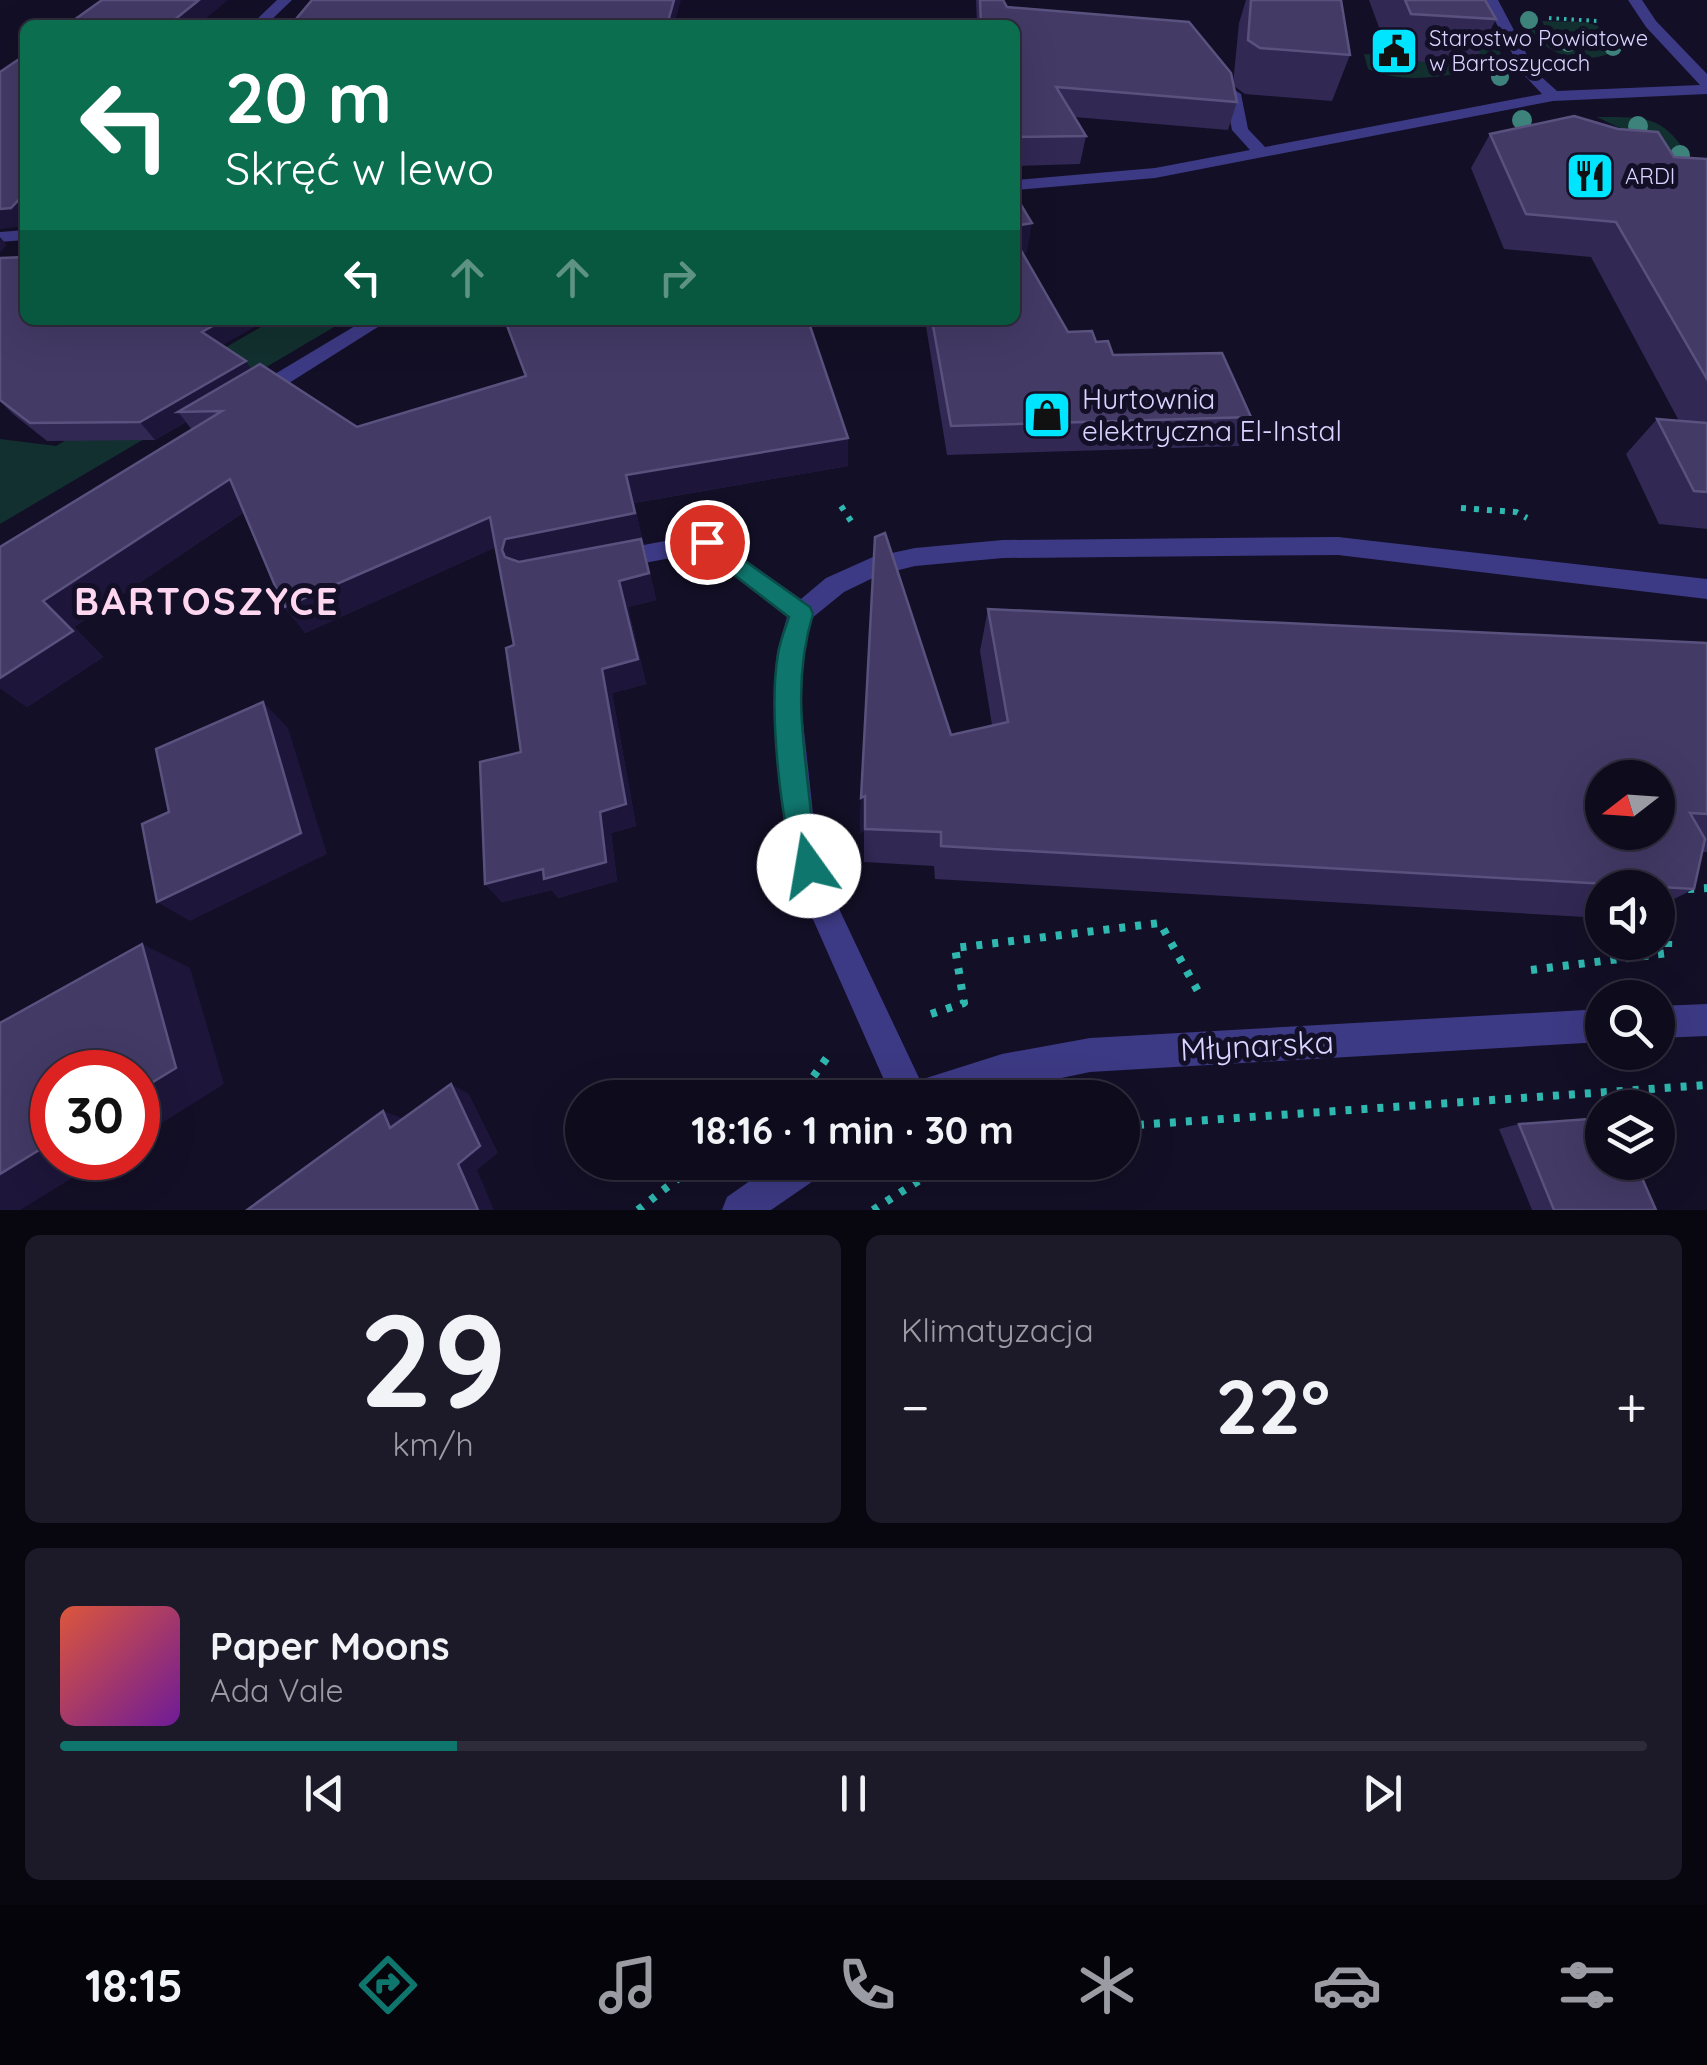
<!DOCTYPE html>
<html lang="pl">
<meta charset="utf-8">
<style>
:root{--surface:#0e0b1c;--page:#1c1929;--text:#f1f3f6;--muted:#9b9ba3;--line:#2e2b3b;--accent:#0f766e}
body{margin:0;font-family:Quicksand,sans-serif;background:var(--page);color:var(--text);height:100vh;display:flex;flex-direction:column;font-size:38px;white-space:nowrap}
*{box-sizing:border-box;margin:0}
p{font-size:32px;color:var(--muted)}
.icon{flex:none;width:55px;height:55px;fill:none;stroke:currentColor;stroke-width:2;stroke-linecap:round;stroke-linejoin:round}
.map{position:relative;height:1210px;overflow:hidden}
.drawer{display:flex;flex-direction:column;gap:25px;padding:25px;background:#08060f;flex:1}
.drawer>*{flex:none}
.guide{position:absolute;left:20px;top:20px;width:1000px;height:305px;border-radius:15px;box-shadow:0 10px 40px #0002,0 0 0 2px var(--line);background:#0b6e4f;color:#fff;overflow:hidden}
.needle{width:65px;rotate:253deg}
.tools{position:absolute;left:1585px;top:760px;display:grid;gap:20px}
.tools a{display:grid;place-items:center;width:90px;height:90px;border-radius:50%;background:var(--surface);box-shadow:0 10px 40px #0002,0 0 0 2px var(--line);font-size:50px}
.speed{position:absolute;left:30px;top:1050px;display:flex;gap:20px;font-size:50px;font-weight:700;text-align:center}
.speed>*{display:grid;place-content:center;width:130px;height:130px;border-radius:50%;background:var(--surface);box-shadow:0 10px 40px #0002,0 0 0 2px var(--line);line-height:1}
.speed .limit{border:15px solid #d22;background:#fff;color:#111}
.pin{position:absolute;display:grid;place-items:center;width:85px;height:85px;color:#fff;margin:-42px;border:5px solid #fff;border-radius:50%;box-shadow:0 2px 10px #0007}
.me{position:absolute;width:110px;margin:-55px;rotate:347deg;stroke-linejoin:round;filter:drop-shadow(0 0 8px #0008)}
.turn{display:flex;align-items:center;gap:35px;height:210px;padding:0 40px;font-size:45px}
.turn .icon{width:130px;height:130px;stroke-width:2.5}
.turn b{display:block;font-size:70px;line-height:85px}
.lanes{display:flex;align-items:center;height:95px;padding:0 40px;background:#0003;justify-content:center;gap:50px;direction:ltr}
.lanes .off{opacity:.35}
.big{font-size:75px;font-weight:800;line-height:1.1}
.drawer .tile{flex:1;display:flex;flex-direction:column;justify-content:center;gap:15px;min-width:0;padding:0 35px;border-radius:15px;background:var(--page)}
.drawer .dial{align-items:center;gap:0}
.dial b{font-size:130px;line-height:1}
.song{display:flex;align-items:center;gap:30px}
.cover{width:120px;height:120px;border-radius:15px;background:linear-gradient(135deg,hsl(10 70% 55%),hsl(280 70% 35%))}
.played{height:10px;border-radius:5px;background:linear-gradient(90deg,var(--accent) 25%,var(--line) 25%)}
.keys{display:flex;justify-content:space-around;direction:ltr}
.heat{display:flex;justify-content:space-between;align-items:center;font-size:55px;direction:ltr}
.drawer .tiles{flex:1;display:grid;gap:25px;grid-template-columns:1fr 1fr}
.tile:last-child{grid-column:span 2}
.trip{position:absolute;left:565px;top:1080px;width:575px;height:100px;border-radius:50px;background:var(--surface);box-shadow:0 10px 40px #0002,0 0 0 2px var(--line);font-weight:800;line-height:100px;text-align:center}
.dock{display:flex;height:160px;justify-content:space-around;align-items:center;background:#06040b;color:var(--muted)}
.dock .icon{width:70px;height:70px}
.dock .current{color:var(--accent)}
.dock b{font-size:45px;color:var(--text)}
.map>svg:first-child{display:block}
.green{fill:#12302f}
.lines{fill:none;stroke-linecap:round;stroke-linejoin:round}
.path-far2{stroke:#2fb8b0;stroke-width:4;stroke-dasharray:2.5 5;stroke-linecap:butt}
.path-far1{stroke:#2fb8b0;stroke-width:6;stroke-dasharray:5 8;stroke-linecap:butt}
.path{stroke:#2fb8b0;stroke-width:8;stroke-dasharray:6 10;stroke-linecap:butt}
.minor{fill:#3d3a85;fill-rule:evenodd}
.tree{fill:#3d827b}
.wall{fill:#312854}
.shaded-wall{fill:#1d163a}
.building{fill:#433a66;stroke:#5a527e;stroke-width:2.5;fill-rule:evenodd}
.route{fill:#0f766e;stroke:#0a4d48;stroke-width:2.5}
.labels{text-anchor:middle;stroke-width:10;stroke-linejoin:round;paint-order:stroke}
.far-poi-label{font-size:22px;fill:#d9d4ff;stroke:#130f26;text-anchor:start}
.poi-label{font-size:28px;fill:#d9d4ff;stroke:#130f26;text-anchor:start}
.near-street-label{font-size:32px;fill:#d9d4ff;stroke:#130f26}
.district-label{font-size:38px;font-weight:bold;letter-spacing:2.5px;fill:#ffd6f0;stroke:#130f26}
</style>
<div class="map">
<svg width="1707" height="1210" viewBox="0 0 1707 1210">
<rect width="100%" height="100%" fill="#130f26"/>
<g class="green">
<path d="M 1479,1 L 1505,64 C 1459,72 1413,88 1368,69 L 1364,54 L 1390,56 L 1391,60 L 1469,65 Z"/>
<path d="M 1542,21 C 1578,23 1599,15 1621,47 C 1593,67 1549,60 1531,30 L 1547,31 Z"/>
<path d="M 1597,117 C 1653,117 1663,116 1694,164 Z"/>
<path d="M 273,320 L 346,320 L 0,524 L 0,439 L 56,446 Z"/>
</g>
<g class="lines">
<path class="path-far2" d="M 1549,18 L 1597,21"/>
<g class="path-far1">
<path d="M 841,506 L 855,527"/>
<path d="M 1461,508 L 1516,512 L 1527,518"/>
</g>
<g class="path">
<path d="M 1688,889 L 1707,888"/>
<path d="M 1531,970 L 1668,953 L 1669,894"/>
<path d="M 931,1014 L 964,1003 L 955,948 L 1160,923 L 1199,993"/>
<path d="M 790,1098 L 813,1077 L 831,1052"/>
<path d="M 1122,1126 L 1707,1085"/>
<path d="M 638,1210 L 699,1162"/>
<path d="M 873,1210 L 948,1162"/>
</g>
<g class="minor">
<path d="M 277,0 L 292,0 L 266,25 L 251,25 Z"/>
<path d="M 1484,0 L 1498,0 L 1536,72 L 1557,91 L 1700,85 L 1646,27 L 1628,0 L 1642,0 L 1656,21 L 1707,74 L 1707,94 L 1553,101 L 1155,178 L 1015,190 L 1015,180 L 1155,168 L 1250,150 L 1232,130 L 1225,94 L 1233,89 L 1241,94 L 1248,129 L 1265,147 L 1542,94 L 1523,74 Z"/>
<path d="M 25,230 L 25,240 L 0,242 L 0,232 Z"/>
<path d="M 365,320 L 389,320 L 262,400 L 248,400 L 244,395 L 248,390 Z"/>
<path d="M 707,533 L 801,599 L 826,578 L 873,557 L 915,548 L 1003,540 L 1338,537 L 1707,579 L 1707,599 L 1338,555 L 1003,558 L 915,566 L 879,575 L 844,592 L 812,618 L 803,652 L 800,694 L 815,832 L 833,896 L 920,1080 L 1002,1054 L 1090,1038 L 1602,1009 L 1602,1042 L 1090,1072 L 966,1098 L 892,1098 L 804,899 L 785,832 L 774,694 L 777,652 L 787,617 L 703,552 L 612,569 L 603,567 L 600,560 L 603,553 L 612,551 Z"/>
<path d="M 1707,1004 L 1707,1036 L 1658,1038 L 1658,1006 Z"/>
<path d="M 777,1162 L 827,1162 L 822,1175 L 771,1210 L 722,1210 L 727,1197 Z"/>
</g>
</g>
<g class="tree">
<circle cx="1529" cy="20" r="9"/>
<circle cx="1568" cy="43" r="9"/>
<circle cx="1613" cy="47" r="9"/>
<circle cx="1500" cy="77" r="9"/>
<circle cx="1522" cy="120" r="10"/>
<circle cx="1638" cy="126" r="10"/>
<circle cx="1680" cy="155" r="10"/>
</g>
<g class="wall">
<path d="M 976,0 L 1003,0 L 1007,7 L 1233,84 L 1239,23 L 1246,0 L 1341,0 L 1350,55 L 1332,101 L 1245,94 L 1234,86 L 1237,102 L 1228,130 L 1074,117 L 1086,136 L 1080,164 L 1015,166 L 1015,25 L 977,25 Z"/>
<path d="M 1369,0 L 1485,0 L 1496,19 L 1473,65 L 1391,60 Z"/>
<path d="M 1490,134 L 1674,157 L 1707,159 L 1707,529 L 1659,524 L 1626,454 L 1657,419 L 1679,421 L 1591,257 L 1504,249 L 1471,168 Z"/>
<path d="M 1015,195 L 1027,252 L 1022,253 L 1068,332 L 1096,342 L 1113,355 L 1251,417 L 1239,446 L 947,455 L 925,320 L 1015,320 Z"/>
<path d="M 0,258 L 223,345 L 251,369 L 357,427 L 848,438 L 848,466 L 634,503 L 656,600 L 628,607 L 646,684 L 612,693 L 636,826 L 611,833 L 617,881 L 558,898 L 552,890 L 502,902 L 485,884 L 521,752 L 514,645 L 496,547 L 305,633 L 244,512 L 74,627 L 103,657 L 27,707 L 0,688 L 0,547 L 192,430 L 186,422 L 155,440 L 47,441 L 13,414 L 0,401 Z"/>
<path d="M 988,609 L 1707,643 L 1707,852 L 1702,852 L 1694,889 L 1658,907 L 1658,888 L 1602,888 L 1602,918 L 935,879 L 934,866 L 864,862 L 864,831 L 860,833 L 861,798 L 951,735 L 992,725 L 980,651 Z"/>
<path d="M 1519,1124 L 1656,1210 L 1532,1210 L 1499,1129 Z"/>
</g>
<g class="shaded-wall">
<path d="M 199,0 L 228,0 L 198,25 L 168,25 Z"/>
<path d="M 674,0 L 681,0 L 674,25 L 667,25 Z"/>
<path d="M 25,193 L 25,226 L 0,229 L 0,209 Z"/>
<path d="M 1032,223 L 1027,252 L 1015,254 L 1015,226 Z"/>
<path d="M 0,237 L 7,245 L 0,252 Z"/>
<path d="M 223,320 L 267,320 L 214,350 L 202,332 Z"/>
<path d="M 246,361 L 258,379 L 178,412 L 186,422 L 155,440 L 140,422 Z"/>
<path d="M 848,438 L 848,466 L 634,503 L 656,600 L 628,607 L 646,684 L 612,693 L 636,826 L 611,833 L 617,881 L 558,898 L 552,890 L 502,902 L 485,884 L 543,869 L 515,576 L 502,550 L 505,539 L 626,475 Z"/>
<path d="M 230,479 L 251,507 L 74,627 L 103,657 L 27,707 L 0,688 L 0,678 L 43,601 Z"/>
<path d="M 490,517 L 503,544 L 305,633 L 284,607 Z"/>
<path d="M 263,702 L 288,728 L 327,854 L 190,921 L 157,902 Z"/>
<path d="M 865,796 L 864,831 L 860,833 L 861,798 Z"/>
<path d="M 142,944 L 190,968 L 224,1084 L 138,1138 Z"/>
<path d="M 451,1084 L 469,1094 L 498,1153 L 477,1170 L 494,1210 L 478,1210 L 458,1164 Z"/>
<path d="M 383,1111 L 405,1119 L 390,1128 Z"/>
<path d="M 52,1142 L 52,1158 L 105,1158 L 20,1210 L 0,1210 L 0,1174 Z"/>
</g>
<g class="building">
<path d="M 102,0 L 199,0 L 168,25 L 67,25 Z"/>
<path d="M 312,0 L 674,0 L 667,25 L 291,25 Z"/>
<path d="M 980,0 L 1003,0 L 1007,7 L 1189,22 L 1231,73 L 1237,102 L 1056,87 L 1086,136 L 1015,137 L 1015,25 L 981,25 Z"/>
<path d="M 1251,0 L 1341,0 L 1350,55 L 1260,48 L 1248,40 Z"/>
<path d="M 1405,0 L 1485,0 L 1496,19 L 1411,14 Z"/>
<path d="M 25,55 L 25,193 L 11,208 L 0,209 L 0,72 Z"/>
<path d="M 1574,116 L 1618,129 L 1658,132 L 1674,157 L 1707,159 L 1707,379 L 1616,222 L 1526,214 L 1490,134 Z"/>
<path d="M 1015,195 L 1032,223 L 1015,226 Z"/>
<path d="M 1015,240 L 1068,332 L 1092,331 L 1096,342 L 1108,341 L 1113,355 L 1222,353 L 1251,417 L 951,426 L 932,320 L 1015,320 Z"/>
<path d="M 25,257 L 25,320 L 223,320 L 202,332 L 246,361 L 140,422 L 30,423 L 0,400 L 0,258 Z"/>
<path d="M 505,320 L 808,320 L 848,438 L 626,475 L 635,513 L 505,539 L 502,550 L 505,557 L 519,562 L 641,539 L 649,573 L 619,581 L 638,659 L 602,669 L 626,804 L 600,812 L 606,862 L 544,879 L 543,869 L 485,884 L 480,762 L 521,752 L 506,648 L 514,645 L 490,517 L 284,607 L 230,479 L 43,601 L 73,631 L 0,678 L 0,547 L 222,411 L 178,412 L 260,364 L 357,427 L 526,376 Z"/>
<path d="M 1657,419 L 1707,423 L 1707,492 L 1694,491 Z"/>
<path d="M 885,533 L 951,735 L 1008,722 L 988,609 L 1707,643 L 1707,814 L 1690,813 L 1705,839 L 1694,889 L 941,846 L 941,832 L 865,829 L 865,796 L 861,798 L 875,537 ZM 1602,778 L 1658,778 L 1658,832 L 1602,832 Z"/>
<path d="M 263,702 L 301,833 L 157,902 L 142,824 L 169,812 L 156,749 Z"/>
<path d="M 142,944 L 176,1068 L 138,1091 L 138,1072 L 52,1072 L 52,1142 L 0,1174 L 0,1023 Z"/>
<path d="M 451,1084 L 480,1146 L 458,1164 L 478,1210 L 247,1210 L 383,1111 L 390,1128 Z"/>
<path d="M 1602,1118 L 1602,1162 L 1635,1162 L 1656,1210 L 1554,1210 L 1519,1124 Z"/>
</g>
<path class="route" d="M 707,534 L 810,607 L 813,614 C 791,685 805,750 812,823 C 814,840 826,859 819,875 L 809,879 L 800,875 C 779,827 769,705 778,654 C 780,641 785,629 789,617 L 699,548 L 696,542 L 699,536 Z"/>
<defs>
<g id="civic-square" transform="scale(2.5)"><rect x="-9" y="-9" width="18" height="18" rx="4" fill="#00e5ff" stroke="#130f26"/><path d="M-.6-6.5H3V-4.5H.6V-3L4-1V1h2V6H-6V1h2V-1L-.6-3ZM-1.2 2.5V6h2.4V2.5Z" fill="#111"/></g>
<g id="restaurant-square" transform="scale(2.5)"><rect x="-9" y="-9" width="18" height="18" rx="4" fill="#00e5ff" stroke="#130f26"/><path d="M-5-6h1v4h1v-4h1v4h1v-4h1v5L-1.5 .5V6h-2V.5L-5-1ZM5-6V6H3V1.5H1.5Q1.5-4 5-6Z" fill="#111"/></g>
<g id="shop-square" transform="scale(2.5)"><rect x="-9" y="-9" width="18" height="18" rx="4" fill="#00e5ff" stroke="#130f26"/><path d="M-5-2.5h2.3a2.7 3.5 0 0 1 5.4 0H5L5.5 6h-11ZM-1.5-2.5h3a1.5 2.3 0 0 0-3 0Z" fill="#111"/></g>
</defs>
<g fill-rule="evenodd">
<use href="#civic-square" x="1394" y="51"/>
<use href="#restaurant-square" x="1590" y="176"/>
<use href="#shop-square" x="1047" y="415"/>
</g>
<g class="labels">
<g class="far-poi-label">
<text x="1429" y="46">Starostwo Powiatowe<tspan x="1429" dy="25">w Bartoszycach</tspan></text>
<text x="1625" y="184">ARDI</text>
</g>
<g class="poi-label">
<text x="1082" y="409">Hurtownia<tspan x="1082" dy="32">elektryczna El-Instal</tspan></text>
</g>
<g class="near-street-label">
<text transform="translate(1257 1046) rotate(-3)" y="11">Młynarska</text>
</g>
<g class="district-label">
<text x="207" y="615">BARTOSZYCE</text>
</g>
</g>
</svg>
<div class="tools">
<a><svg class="needle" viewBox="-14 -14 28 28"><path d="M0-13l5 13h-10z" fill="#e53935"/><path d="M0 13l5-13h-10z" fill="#9b9ba3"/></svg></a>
<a><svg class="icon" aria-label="sound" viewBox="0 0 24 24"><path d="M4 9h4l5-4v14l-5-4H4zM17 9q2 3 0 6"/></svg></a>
<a><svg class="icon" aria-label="search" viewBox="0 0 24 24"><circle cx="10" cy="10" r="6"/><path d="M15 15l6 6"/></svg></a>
<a><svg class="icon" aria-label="layers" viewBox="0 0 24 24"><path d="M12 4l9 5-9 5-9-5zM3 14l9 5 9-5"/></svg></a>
</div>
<div class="speed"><div class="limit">30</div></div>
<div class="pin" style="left:707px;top:542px;background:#d93025"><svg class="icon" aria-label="arrive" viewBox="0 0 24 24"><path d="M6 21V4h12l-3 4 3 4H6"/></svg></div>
<svg class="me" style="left:809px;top:866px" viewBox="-20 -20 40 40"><circle r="19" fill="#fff"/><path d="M0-13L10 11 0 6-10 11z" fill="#0f766e"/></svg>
<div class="trip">18:16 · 1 min · 30 m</div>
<div class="guide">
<div class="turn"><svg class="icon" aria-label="left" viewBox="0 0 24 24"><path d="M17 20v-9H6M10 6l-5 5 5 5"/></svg><div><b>20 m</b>Skręć w lewo</div></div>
<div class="lanes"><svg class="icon" aria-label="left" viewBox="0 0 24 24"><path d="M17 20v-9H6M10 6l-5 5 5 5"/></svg><svg class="icon off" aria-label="ahead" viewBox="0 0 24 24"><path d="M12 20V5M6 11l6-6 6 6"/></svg><svg class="icon off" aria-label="ahead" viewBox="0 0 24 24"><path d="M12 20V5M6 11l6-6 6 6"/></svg><svg class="icon off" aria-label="right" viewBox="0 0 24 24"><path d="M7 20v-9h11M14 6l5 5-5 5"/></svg></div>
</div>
</div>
<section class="drawer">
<div class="tiles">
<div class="tile dial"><b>29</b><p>km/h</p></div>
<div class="tile"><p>Klimatyzacja</p>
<div class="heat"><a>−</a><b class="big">22°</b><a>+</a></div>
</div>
<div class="tile">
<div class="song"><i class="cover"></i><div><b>Paper Moons</b><p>Ada Vale</p></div></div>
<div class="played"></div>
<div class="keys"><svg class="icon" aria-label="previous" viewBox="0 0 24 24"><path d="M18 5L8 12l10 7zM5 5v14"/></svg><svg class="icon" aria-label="pause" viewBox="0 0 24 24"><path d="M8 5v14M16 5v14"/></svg><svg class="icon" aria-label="next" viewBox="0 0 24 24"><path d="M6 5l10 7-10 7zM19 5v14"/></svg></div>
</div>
</div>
</section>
<nav class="dock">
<b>18:15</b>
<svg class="icon current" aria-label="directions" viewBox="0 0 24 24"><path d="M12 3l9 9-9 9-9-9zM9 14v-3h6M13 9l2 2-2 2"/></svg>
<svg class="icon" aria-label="music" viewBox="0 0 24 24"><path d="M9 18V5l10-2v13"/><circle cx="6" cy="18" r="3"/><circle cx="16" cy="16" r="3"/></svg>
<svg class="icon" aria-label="phone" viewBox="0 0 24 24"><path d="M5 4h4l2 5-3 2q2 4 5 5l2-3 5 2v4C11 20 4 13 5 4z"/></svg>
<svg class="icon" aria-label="climate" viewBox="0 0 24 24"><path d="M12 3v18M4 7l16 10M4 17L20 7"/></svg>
<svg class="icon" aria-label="car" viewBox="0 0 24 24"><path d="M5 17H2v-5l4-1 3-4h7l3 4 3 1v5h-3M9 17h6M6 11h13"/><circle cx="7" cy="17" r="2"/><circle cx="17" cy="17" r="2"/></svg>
<svg class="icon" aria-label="filters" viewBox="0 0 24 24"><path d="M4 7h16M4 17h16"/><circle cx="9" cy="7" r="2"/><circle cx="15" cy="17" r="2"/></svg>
</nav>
